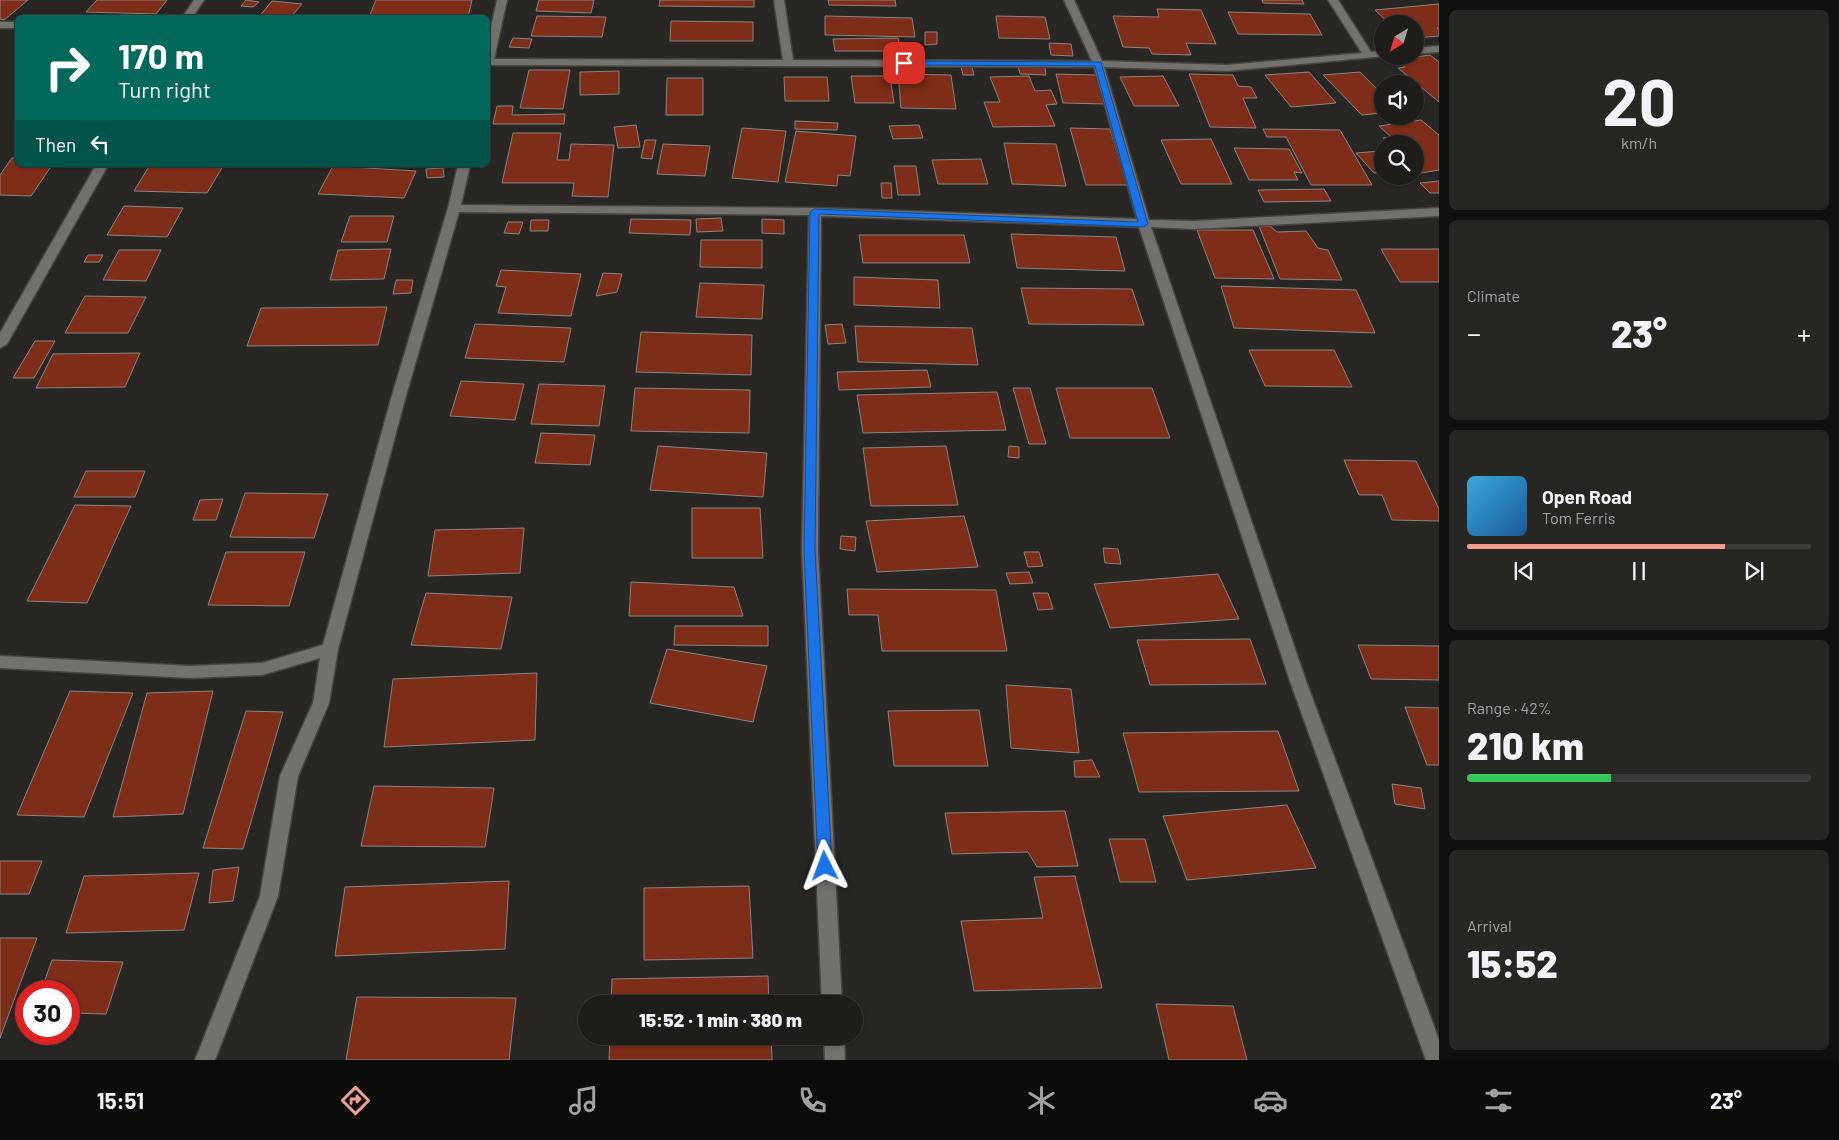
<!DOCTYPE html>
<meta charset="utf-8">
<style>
:root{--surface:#1e1d1a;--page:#262623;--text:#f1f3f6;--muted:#a1a2a2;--line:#3c3b39;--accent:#f59c91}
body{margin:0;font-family:Barlow,sans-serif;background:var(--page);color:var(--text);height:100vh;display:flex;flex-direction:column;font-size:19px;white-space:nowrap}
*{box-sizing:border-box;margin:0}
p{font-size:16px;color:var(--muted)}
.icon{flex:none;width:28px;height:28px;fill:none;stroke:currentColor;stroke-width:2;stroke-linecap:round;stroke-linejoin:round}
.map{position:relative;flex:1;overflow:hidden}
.drawer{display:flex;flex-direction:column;gap:10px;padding:10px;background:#10100e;width:400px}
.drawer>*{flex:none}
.top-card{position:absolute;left:15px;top:15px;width:475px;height:152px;border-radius:8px;box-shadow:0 1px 4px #0004,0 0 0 1px var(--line);background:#00695c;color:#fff;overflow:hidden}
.needle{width:32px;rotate:218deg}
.fabs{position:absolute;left:1374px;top:15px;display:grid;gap:10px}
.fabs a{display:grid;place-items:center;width:50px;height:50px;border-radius:50%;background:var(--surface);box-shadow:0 1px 4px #0004,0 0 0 1px var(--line);font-size:25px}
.speed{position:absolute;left:15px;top:980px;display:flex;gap:10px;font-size:25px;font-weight:700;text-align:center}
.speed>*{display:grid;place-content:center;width:65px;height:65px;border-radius:50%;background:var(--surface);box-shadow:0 1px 4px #0004,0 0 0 1px var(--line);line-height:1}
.speed .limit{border:8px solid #d22;background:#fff;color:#111}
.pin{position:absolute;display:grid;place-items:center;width:42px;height:42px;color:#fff;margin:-21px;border-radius:10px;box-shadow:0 2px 8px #0006}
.me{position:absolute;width:55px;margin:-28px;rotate:357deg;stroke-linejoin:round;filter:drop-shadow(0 0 4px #0008)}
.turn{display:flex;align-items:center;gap:18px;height:105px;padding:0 20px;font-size:22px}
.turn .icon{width:65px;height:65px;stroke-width:2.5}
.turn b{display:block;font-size:35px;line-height:42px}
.then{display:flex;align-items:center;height:48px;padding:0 20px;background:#0003;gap:10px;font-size:19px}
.big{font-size:38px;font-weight:800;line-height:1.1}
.drawer .widget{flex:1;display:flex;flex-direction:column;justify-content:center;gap:8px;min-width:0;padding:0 18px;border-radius:8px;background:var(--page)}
.drawer .dial{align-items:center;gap:0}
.dial b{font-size:65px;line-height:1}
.song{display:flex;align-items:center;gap:15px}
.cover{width:60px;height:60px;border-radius:8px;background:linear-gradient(135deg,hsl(200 70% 55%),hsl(210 70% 35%))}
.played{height:5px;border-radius:2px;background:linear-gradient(90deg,var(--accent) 75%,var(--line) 75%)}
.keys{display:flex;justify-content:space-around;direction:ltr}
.heat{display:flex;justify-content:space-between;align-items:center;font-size:28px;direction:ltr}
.charge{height:8px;border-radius:4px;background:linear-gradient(90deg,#34c759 42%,var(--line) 0)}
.trip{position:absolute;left:578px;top:995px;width:285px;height:50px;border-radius:25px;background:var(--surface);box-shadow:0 1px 4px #0004,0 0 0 1px var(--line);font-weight:800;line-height:50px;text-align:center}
.tabs{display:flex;height:80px;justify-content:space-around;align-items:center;background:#0c0c0a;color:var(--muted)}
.tabs .icon{width:35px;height:35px}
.tabs .selected{color:var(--accent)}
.tabs b{font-size:22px;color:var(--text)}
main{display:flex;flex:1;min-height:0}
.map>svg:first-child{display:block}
.building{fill:#7e2d18;stroke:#898482}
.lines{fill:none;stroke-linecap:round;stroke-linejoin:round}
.street-casing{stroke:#464541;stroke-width:3}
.street{fill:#72716c;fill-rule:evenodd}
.route{fill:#1a73e8;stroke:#114b97}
</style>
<main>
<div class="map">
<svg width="1439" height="1060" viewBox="0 0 1439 1060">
<rect width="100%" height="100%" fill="#282723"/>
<g class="building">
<path d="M 0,0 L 28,0 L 4,20 L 0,19 Z"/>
<path d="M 97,0 L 167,0 L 156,14 L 86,12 Z"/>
<path d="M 246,0 L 259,2 L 253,7 L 241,6 Z"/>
<path d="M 376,0 L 472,0 L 468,17 L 369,17 Z"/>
<path d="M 539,0 L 594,0 L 591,13 L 536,11 Z"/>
<path d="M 660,0 L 754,0 L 754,7 L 659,6 Z"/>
<path d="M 828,0 L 895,0 L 896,6 L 829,5 Z"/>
<path d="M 1262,0 L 1302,0 L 1304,4 L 1263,3 Z"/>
<path d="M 272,1 L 302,4 L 290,18 L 258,18 Z"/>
<path d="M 1439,4 L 1439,28 L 1437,28 L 1439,30 L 1439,36 L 1415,38 L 1415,24 L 1390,24 L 1375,10 Z"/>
<path d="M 1157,9 L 1201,10 L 1216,44 L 1186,43 L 1191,55 L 1152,54 L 1149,48 L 1123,47 L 1113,16 L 1159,17 Z"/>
<path d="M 1228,12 L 1310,14 L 1322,35 L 1238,34 Z"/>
<path d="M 537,16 L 606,17 L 602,37 L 531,36 Z"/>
<path d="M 825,16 L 912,18 L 915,37 L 825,35 Z"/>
<path d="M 996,16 L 1045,17 L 1050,39 L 999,38 Z"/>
<path d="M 671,21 L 753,22 L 753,41 L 670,41 Z"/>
<path d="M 925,32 L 937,32 L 937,44 L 925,45 Z"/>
<path d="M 513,38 L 532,39 L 529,48 L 509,47 Z"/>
<path d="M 898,38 L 901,51 L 835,51 L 833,39 Z"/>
<path d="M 1049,43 L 1071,44 L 1073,56 L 1051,55 Z"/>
<path d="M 1430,55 L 1439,62 L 1439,102 L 1398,68 L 1405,67 L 1400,64 L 1405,61 L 1402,59 Z"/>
<path d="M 1018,66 L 1045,67 L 1046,75 L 1020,74 Z"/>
<path d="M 961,67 L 972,67 L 974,75 L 963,75 Z"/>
<path d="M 529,70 L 570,70 L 563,109 L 520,108 Z"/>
<path d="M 619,71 L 619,94 L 580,95 L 580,72 Z"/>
<path d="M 1309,72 L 1336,103 L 1291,107 L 1265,75 Z"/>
<path d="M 1360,72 L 1382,94 L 1382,113 L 1362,115 L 1323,75 Z"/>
<path d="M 898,74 L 951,75 L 956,109 L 901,108 Z"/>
<path d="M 1056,74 L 1097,75 L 1105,104 L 1063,103 Z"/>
<path d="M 1189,74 L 1233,75 L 1238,86 L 1251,87 L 1257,98 L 1243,98 L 1256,128 L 1210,127 Z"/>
<path d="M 851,76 L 890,76 L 894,103 L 855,103 Z"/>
<path d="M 1029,76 L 1035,91 L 1051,90 L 1057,104 L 1046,105 L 1055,126 L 993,127 L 984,102 L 1000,102 L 990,77 Z"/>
<path d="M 1163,76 L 1179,106 L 1134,106 L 1120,77 Z"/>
<path d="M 784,77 L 827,77 L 829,101 L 785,101 Z"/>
<path d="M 667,78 L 703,78 L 703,115 L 666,115 Z"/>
<path d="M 497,106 L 513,106 L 512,115 L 565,114 L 564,124 L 493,124 Z"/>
<path d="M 1421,120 L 1439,135 L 1439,170 L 1421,173 L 1415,167 L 1415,144 L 1389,144 L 1383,138 L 1391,137 L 1379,126 Z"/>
<path d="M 795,121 L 838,123 L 837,130 L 795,129 Z"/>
<path d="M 636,125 L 640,147 L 618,148 L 614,127 Z"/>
<path d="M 919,125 L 923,138 L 893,139 L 889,126 Z"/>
<path d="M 742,128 L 786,131 L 778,182 L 732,178 Z"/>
<path d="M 1070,128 L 1110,129 L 1127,185 L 1086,185 Z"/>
<path d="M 1263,129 L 1340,130 L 1372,185 L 1311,185 L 1286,137 L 1267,137 Z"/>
<path d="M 796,131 L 856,136 L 850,176 L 838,175 L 837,186 L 785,182 Z"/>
<path d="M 513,133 L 561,133 L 557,160 L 569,160 L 571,144 L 614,145 L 608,197 L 572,196 L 574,183 L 502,183 Z"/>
<path d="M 1211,139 L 1232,184 L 1181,184 L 1161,140 Z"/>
<path d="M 645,140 L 656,140 L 652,159 L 641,158 Z"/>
<path d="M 1004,143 L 1056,144 L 1066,186 L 1012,184 Z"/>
<path d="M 663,144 L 710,146 L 705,176 L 657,174 Z"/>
<path d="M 1234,148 L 1289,149 L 1302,173 L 1294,172 L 1298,180 L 1249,180 Z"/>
<path d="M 1380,151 L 1382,153 L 1382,172 L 1374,173 L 1356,153 Z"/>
<path d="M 12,158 L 18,158 L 18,165 L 52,165 L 31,196 L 0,195 L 0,175 Z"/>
<path d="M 981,159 L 988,184 L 938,184 L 932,160 Z"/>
<path d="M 150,165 L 199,165 L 223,166 L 207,193 L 134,191 Z"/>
<path d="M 333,166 L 416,171 L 404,198 L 318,194 Z"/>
<path d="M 894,166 L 916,166 L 920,195 L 898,195 Z"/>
<path d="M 443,168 L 444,177 L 427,178 L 426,169 Z"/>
<path d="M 1439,181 L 1439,193 L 1430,193 L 1420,183 Z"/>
<path d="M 881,183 L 891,183 L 892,198 L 882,198 Z"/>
<path d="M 1324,189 L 1331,201 L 1264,202 L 1258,190 Z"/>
<path d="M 124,206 L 183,208 L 167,237 L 107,235 Z"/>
<path d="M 350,216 L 394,216 L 387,242 L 341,242 Z"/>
<path d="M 721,218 L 723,231 L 697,232 L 696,219 Z"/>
<path d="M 631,219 L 691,220 L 690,235 L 629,233 Z"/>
<path d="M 762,219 L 784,220 L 784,234 L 762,233 Z"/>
<path d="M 531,220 L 549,220 L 548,231 L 530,231 Z"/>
<path d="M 508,222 L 523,222 L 519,234 L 504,233 Z"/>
<path d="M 1259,226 L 1270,226 L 1277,232 L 1306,231 L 1318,248 L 1328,250 L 1342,280 L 1280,279 Z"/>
<path d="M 1197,230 L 1253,230 L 1274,279 L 1215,278 Z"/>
<path d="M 1011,234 L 1116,237 L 1125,271 L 1017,268 Z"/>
<path d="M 859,235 L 964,235 L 970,263 L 863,263 Z"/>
<path d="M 701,240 L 762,240 L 762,268 L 700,267 Z"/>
<path d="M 391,249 L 384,279 L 330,280 L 338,250 Z"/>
<path d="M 1381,249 L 1439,249 L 1439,282 L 1400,282 Z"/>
<path d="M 119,250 L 161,250 L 146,281 L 103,280 Z"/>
<path d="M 88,255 L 103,255 L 99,262 L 84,262 Z"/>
<path d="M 501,270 L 581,274 L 571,316 L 498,313 L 506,287 L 496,286 Z"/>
<path d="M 603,273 L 622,274 L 617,292 L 596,296 Z"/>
<path d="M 854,277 L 938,280 L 940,308 L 854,305 Z"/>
<path d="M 396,280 L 413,280 L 411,293 L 393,294 Z"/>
<path d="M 700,283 L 764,285 L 762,319 L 696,317 Z"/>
<path d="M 1221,286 L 1356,290 L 1375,333 L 1234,328 Z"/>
<path d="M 1021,288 L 1132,289 L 1144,325 L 1029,324 Z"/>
<path d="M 85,296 L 146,297 L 128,333 L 65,333 Z"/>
<path d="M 387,307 L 378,345 L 247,346 L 261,308 Z"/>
<path d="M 475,324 L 571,328 L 564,362 L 465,358 Z"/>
<path d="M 842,324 L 846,343 L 828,344 L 825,325 Z"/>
<path d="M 855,326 L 972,328 L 978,365 L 858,362 Z"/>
<path d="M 641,332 L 752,335 L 751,375 L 636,372 Z"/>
<path d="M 35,341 L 55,341 L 34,378 L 13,378 Z"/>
<path d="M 1249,350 L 1334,350 L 1352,387 L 1265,386 Z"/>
<path d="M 140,353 L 125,387 L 36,388 L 53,354 Z"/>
<path d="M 927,370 L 931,387 L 839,390 L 837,372 Z"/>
<path d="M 461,381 L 524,384 L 515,420 L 450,416 Z"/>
<path d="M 539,384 L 605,386 L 599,426 L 531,424 Z"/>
<path d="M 635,388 L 750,390 L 749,433 L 631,431 Z"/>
<path d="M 1013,388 L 1030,388 L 1046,444 L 1029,444 Z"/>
<path d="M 1056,388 L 1152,388 L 1170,438 L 1070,438 Z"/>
<path d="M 997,392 L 1006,430 L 863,433 L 857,395 Z"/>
<path d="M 541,433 L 595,435 L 590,465 L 535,463 Z"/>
<path d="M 658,446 L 767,453 L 763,497 L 650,490 Z"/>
<path d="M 946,446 L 958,505 L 871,506 L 863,448 Z"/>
<path d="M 1009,446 L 1019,447 L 1019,458 L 1008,457 Z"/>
<path d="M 1344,460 L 1416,461 L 1439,509 L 1439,521 L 1392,520 L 1382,495 L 1359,495 Z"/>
<path d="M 86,471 L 145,471 L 135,497 L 74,497 Z"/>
<path d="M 245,493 L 328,494 L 314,538 L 230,537 Z"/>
<path d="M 223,499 L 216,520 L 193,520 L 200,500 Z"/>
<path d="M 75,505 L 131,506 L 87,603 L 27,601 Z"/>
<path d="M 692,508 L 760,508 L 763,558 L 692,558 Z"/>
<path d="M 964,516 L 978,567 L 877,572 L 866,521 Z"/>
<path d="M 524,528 L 520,573 L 428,576 L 435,530 Z"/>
<path d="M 841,536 L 856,537 L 855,551 L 840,549 Z"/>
<path d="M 1103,548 L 1118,549 L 1121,564 L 1105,563 Z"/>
<path d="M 226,552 L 305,552 L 289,606 L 208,605 Z"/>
<path d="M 1024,552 L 1039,552 L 1043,566 L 1028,567 Z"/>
<path d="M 1029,572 L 1033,583 L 1010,584 L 1006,573 Z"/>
<path d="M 1218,574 L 1239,619 L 1110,628 L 1094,584 Z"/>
<path d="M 631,582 L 734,587 L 743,616 L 629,616 Z"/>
<path d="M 847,589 L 996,590 L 1007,651 L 882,651 L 878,615 L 849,615 Z"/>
<path d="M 426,593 L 512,597 L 501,649 L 411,645 Z"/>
<path d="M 1033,593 L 1048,593 L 1053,609 L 1038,610 Z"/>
<path d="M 675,626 L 768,626 L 768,646 L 674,645 Z"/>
<path d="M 1250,639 L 1266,684 L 1150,685 L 1137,640 Z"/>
<path d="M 1358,645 L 1439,646 L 1439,680 L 1371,679 Z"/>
<path d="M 667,649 L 767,666 L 753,722 L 650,703 Z"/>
<path d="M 537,673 L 535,740 L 384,747 L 393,679 Z"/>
<path d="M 1006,685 L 1071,689 L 1079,753 L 1011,748 Z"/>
<path d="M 70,691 L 133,693 L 84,817 L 17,815 Z"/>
<path d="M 213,691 L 183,814 L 113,817 L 147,693 Z"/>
<path d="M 1405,707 L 1439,708 L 1439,765 L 1427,765 Z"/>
<path d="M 979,710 L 988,766 L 894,766 L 888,711 Z"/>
<path d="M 246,711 L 283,712 L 243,849 L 203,848 Z"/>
<path d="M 1278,731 L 1299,791 L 1139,792 L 1123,733 Z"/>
<path d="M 1092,760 L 1100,777 L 1075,777 L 1074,761 Z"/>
<path d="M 1392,784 L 1421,788 L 1425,809 L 1395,804 Z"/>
<path d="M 374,786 L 494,788 L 485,847 L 361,846 Z"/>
<path d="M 1287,805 L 1316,868 L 1187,880 L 1163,816 Z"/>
<path d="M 1065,811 L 1078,866 L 1037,867 L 1028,852 L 952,854 L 945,813 Z"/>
<path d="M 1109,839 L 1145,839 L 1156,882 L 1120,882 Z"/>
<path d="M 0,861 L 42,861 L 29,894 L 0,894 Z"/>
<path d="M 239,867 L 233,901 L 209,903 L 213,870 Z"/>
<path d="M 199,873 L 184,930 L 66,933 L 84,876 Z"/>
<path d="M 1075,876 L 1102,988 L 974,991 L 961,921 L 1043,918 L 1034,877 Z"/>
<path d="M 509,881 L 505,949 L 335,956 L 345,887 Z"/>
<path d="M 749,886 L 753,958 L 644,960 L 644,888 Z"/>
<path d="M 0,938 L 37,938 L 0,1038 Z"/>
<path d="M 52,960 L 123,962 L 106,1014 L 69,1013 L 69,991 L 41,991 Z"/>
<path d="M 768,976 L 769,1004 L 611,1004 L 612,979 Z"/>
<path d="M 357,997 L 516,998 L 509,1060 L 346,1060 Z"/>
<path d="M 1156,1004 L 1233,1006 L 1247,1060 L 1169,1060 Z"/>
<path d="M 610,1036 L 771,1036 L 772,1060 L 609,1060 Z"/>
</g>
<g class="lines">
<g class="street-casing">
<g id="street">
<path d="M 194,0 L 204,0 L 192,18 L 182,18 Z"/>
<path d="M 497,0 L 507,0 L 494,59 L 783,60 L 774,0 L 784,0 L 793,60 L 1092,61 L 1064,0 L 1074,0 L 1102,61 L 1227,65 L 1362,53 L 1328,0 L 1338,0 L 1371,52 L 1382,51 L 1382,56 L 1385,56 L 1227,71 L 1104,67 L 1149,220 L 1194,221 L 1439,208 L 1439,216 L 1194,229 L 1151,227 L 1306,681 L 1439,1040 L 1439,1060 L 1426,1060 L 1290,681 L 1139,227 L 821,216 L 818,550 L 842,1004 L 822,1004 L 802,550 L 809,215 L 459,212 L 405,399 L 338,649 L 329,703 L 298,776 L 278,896 L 215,1060 L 195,1060 L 260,896 L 280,776 L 313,703 L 320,658 L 262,675 L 190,678 L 0,668 L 0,656 L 190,666 L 262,663 L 323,645 L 391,399 L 448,208 L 458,165 L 470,165 L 461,205 L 815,208 L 1137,219 L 1094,67 L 488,65 L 488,41 Z"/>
<rect x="0" y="22" width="18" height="6"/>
<path d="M 1439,46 L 1439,52 L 1415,54 L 1415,48 Z"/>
<path d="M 96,165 L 108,165 L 7,344 L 0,348 L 0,333 Z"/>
<path d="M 824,1036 L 844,1036 L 845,1060 L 825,1060 Z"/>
</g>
</g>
<use href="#street" class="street"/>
</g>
<path class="route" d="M 902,61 L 1101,62 L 1148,224 L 1144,227 L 819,214 L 815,550 L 832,866 L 830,870 L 825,872 L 820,870 L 818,866 L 804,550 L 810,212 L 814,209 L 1138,222 L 1095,66 L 904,65 L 900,63 Z"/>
</svg>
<div class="fabs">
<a><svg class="needle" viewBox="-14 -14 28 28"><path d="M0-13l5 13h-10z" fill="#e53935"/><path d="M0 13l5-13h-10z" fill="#a1a2a2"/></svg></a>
<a><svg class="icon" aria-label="sound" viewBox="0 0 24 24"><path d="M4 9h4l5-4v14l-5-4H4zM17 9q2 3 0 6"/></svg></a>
<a><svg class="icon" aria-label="search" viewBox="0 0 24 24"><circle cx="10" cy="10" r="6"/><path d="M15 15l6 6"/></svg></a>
</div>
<div class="speed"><div class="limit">30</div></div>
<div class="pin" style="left:904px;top:63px;background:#d93025"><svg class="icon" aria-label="arrive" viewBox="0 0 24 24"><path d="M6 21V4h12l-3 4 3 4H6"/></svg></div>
<svg class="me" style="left:825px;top:866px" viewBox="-20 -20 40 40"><path d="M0-17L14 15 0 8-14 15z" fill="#1a73e8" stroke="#fff" stroke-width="4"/></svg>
<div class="trip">15:52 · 1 min · 380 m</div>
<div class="top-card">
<div class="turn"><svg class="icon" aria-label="right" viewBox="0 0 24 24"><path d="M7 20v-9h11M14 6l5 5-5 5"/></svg><div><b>170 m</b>Turn right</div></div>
<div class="then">Then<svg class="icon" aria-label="left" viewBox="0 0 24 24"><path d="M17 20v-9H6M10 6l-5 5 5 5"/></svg></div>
</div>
</div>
<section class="drawer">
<div class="widget dial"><b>20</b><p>km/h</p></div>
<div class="widget"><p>Climate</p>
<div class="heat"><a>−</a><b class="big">23°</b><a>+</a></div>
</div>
<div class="widget">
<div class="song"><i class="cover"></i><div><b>Open Road</b><p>Tom Ferris</p></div></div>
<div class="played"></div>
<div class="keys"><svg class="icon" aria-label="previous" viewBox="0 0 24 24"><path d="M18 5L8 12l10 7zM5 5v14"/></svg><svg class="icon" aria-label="pause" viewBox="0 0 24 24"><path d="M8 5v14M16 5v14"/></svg><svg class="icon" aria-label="next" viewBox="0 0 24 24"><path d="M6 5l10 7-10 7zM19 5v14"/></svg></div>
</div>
<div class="widget"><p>Range · 42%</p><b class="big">210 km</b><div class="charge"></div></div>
<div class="widget"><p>Arrival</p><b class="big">15:52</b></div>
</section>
</main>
<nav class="tabs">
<b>15:51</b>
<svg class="icon selected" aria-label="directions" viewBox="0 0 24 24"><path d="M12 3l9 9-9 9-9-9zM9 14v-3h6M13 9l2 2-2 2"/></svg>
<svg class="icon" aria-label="music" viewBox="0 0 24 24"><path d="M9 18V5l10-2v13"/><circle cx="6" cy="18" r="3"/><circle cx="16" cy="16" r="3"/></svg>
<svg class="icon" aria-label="phone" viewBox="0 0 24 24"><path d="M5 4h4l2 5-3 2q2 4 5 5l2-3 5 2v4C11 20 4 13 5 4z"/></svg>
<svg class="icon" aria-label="climate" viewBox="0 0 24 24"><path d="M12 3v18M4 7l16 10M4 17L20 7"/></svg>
<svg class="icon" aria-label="car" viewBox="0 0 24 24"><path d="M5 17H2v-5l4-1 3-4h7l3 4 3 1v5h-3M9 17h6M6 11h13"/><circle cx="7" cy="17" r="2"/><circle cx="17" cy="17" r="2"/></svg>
<svg class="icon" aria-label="filters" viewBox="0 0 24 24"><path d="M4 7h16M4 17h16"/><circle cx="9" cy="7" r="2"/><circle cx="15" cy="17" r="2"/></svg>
<b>23°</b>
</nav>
